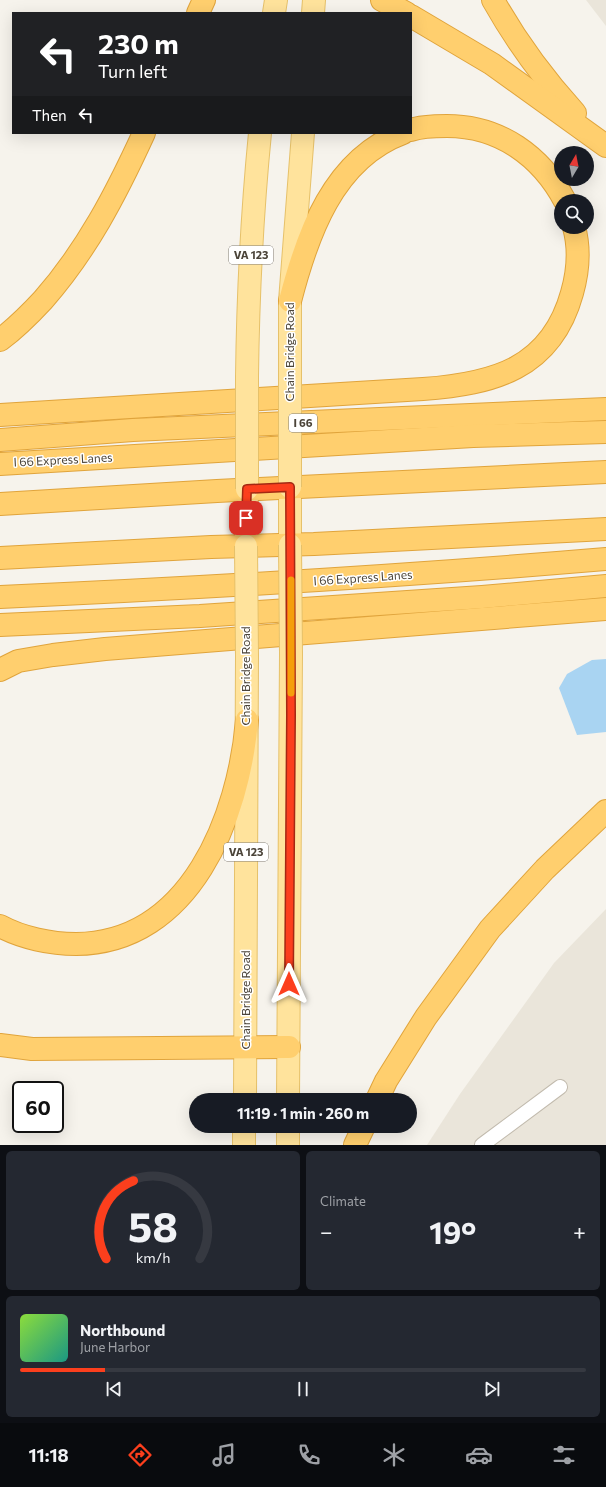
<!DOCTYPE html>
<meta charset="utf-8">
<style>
:root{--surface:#171b24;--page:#242831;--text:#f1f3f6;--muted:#9ea1a6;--line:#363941;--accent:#fc3f1d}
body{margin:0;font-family:Commissioner,sans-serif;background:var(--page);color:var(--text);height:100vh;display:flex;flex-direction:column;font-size:15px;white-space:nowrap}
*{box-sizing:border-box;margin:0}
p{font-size:13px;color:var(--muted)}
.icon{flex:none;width:22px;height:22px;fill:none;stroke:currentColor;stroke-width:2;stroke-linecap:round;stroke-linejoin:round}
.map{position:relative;height:1145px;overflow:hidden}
.sheet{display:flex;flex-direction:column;gap:6px;padding:6px;background:#0d0f14;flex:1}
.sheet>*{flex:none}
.banner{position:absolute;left:12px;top:12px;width:400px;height:122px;border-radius:0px;box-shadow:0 4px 16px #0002;background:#202124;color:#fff;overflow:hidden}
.needle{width:26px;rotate:10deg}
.tools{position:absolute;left:554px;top:146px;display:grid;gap:8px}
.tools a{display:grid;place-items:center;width:40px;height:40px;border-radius:50%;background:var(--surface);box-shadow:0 4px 16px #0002;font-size:20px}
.speed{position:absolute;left:12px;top:1081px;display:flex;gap:8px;font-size:20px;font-weight:700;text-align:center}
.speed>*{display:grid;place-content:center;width:52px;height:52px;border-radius:50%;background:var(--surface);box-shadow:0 4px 16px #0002;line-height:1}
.speed .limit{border:2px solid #111;border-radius:6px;background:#fff;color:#111}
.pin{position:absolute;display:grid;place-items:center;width:34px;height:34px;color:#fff;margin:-17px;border-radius:8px;box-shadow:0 2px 6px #0006}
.me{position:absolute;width:44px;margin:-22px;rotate:0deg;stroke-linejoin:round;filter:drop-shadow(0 0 3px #0008)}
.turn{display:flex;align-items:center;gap:14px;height:84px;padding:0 20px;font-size:18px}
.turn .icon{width:52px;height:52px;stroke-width:2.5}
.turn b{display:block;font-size:28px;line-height:34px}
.then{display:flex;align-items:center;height:38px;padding:0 20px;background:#0003;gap:8px;font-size:15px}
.big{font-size:30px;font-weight:700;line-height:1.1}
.sheet .widget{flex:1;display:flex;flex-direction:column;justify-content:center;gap:6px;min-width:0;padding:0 14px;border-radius:6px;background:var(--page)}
.sheet .dial{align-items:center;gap:0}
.dial svg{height:104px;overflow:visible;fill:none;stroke:var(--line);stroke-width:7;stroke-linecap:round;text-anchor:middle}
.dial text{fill:var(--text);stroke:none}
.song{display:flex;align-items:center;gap:12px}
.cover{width:48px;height:48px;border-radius:6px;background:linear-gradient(135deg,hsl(90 70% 55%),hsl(170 70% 35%))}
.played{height:4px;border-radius:2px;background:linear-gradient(90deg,var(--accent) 15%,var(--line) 15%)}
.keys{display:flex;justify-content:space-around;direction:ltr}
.heat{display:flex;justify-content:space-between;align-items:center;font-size:22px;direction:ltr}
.sheet .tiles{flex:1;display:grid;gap:6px;grid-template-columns:1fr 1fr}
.widget:last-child{grid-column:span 2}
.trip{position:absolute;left:189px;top:1093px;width:228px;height:40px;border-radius:20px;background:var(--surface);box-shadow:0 4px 16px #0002;font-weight:700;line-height:40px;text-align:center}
.menu{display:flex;height:64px;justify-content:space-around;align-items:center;background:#090b0e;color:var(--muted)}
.menu .icon{width:28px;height:28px}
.menu .active{color:var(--accent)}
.menu b{font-size:18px;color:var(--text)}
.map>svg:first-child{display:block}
.residential{fill:#eae5da}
.water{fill:#a9d4f2}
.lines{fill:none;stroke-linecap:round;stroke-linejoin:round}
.minor-casing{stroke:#c2bbae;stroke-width:16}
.primary-casing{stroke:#e6c16a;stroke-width:24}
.motorway-casing{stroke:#e0a43c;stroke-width:24}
.minor{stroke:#fff;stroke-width:14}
.primary{stroke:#ffe39c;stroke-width:22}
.motorway{stroke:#ffcf6e;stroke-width:22}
.primary-bridge-casing{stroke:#e6c16a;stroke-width:24;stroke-linecap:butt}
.primary-bridge{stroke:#ffe39c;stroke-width:22}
.route-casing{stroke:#a42913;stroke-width:10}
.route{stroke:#fc3f1d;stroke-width:7}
.slow{stroke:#f59e0b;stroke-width:7}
.labels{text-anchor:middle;stroke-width:3;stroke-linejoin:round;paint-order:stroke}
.shield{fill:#fff;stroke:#817c74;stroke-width:1}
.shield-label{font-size:11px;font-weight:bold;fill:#4b4439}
.street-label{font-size:12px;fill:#4b4439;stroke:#fff}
</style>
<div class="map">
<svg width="606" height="1145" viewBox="0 0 606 1145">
<rect width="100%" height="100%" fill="#f6f3ec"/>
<g class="residential">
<path d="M 586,0 L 606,0 L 606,26 Z"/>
<path d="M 606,909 L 606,1145 L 427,1145 L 460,1094 L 554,963 Z"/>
</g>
<path class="water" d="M 606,659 L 606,732 L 577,735 L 559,688 L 567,674 L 592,660 Z"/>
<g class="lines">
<g class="minor-casing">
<path id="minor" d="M 482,1145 L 560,1087"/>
</g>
<g class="primary-casing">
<g id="primary">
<path d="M 274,13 L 276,0"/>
<path d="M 313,13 L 314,0"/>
<path d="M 290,375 L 290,301 L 303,133"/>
<path d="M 247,377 C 248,296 252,214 260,133"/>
<path d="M 290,487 L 290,545"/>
<path d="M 246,546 L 247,489"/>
<path d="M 245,1100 L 247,657"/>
<path d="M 288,1100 L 291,654"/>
<path d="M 244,1145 L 244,1126"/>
<path d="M 288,1145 L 288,1126"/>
</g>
</g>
<g class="motorway-casing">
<g id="motorway">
<path d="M 382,0 L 406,13"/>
<path d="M 493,0 C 516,41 544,79 575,113"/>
<path d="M 198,13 L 204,0"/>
<path d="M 411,16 L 492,64 L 606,146"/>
<path d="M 411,130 C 422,126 436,126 447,126 C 500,126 541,156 565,201"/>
<path d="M 290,301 C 307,235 333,159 403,133"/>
<path d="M 0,340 C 16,328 30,314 43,300 C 87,250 116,194 144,133"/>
<path d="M 0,415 L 423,389 C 493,384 551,369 572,293 C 578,272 580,249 574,227"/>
<path d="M 0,440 L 133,430 L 606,409"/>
<path d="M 0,464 L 473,436 L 606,432"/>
<path d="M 0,504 L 217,491 L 606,472"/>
<path d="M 0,558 L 211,547 L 314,544 L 606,529"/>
<path d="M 0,597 C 202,588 404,576 606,559"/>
<path d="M 0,625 L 200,616 L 482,597 L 606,586"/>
<path d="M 0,670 L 18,661 L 53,655 L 105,649 L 606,609"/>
<path d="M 0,926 C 22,938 51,944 76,944 C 191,943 239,816 247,720"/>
<path d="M 0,1045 L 32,1049 L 289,1047"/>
<path d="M 377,1100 L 386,1081 L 426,1017 L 490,929 L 545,869 L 606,811"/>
<path d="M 355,1145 L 364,1126"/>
</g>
</g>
<use href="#minor" class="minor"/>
<use href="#primary" class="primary"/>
<use href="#motorway" class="motorway"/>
<g class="primary-bridge-casing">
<g id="primary-bridge">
<path d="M 290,375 L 290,487"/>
<path d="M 247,489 L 247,377"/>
<path d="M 290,545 L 291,654"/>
<path d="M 246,546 L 247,657"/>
</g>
</g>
<use href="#primary-bridge" class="primary-bridge"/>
</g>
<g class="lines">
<g class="route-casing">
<path id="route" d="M 246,518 L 247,489 L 290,487 L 291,715 L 289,984"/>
</g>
<use href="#route" class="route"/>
<path class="slow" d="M 291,580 L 291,693"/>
</g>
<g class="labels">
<g class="shield">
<rect x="229" y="246" width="44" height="18" rx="3"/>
<rect x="289" y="414" width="28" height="18" rx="3"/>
<rect x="224" y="843" width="44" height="18" rx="3"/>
</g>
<g class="shield-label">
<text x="251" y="259">VA 123</text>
<text x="303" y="427">I 66</text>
<text x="246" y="856">VA 123</text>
</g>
<g class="street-label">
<text transform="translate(290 352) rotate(-90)" y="4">Chain Bridge Road</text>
<text transform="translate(63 460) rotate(-3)" y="4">I 66 Express Lanes</text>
<text transform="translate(363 578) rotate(-4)" y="4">I 66 Express Lanes</text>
<text transform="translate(246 676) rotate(-90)" y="4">Chain Bridge Road</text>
<text transform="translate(246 1000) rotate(-90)" y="4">Chain Bridge Road</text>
</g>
</g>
</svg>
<div class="tools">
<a><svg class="needle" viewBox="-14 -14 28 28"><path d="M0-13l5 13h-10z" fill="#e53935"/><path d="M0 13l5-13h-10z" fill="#9ea1a6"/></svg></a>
<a><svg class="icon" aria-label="search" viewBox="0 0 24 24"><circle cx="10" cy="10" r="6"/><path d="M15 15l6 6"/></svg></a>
</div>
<div class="speed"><div class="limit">60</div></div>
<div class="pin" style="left:246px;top:518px;background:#d93025"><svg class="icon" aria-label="arrive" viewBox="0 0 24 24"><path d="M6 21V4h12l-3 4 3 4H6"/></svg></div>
<svg class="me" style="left:289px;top:984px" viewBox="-20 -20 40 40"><path d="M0-17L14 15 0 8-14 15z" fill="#fc3f1d" stroke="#fff" stroke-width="4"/></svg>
<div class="trip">11:19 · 1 min · 260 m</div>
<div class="banner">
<div class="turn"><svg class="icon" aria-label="left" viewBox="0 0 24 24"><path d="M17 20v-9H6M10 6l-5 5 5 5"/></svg><div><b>230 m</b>Turn left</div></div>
<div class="then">Then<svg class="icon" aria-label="left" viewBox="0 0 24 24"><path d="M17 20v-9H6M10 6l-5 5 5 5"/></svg></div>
</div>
</div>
<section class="sheet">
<div class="tiles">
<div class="widget dial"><svg viewBox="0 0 100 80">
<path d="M14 69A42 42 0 1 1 86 69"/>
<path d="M14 69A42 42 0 0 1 35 9" stroke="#fc3f1d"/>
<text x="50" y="56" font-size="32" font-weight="700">58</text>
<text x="50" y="72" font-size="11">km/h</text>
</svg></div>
<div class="widget"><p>Climate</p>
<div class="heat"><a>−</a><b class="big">19°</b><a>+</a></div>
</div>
<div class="widget">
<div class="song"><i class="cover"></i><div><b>Northbound</b><p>June Harbor</p></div></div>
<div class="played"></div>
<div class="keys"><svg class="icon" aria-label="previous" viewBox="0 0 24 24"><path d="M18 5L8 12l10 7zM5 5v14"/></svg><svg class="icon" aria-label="pause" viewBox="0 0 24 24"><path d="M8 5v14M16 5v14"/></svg><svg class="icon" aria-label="next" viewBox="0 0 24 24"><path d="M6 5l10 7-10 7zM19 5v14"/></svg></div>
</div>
</div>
</section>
<nav class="menu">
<b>11:18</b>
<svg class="icon active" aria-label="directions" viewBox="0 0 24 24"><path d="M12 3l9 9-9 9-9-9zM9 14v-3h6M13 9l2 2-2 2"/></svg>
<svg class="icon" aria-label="music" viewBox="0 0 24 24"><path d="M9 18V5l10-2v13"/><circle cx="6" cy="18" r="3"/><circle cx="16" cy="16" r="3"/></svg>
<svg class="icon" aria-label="phone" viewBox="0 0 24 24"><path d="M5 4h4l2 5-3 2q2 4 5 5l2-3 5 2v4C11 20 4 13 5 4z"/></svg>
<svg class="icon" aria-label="climate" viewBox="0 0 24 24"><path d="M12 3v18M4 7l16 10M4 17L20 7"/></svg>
<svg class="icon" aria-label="car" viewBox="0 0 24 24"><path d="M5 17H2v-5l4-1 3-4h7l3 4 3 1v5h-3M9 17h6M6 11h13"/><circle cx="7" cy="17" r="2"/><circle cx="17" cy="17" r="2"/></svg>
<svg class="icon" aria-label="filters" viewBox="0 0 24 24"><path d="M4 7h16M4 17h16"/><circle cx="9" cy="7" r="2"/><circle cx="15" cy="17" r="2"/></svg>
</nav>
